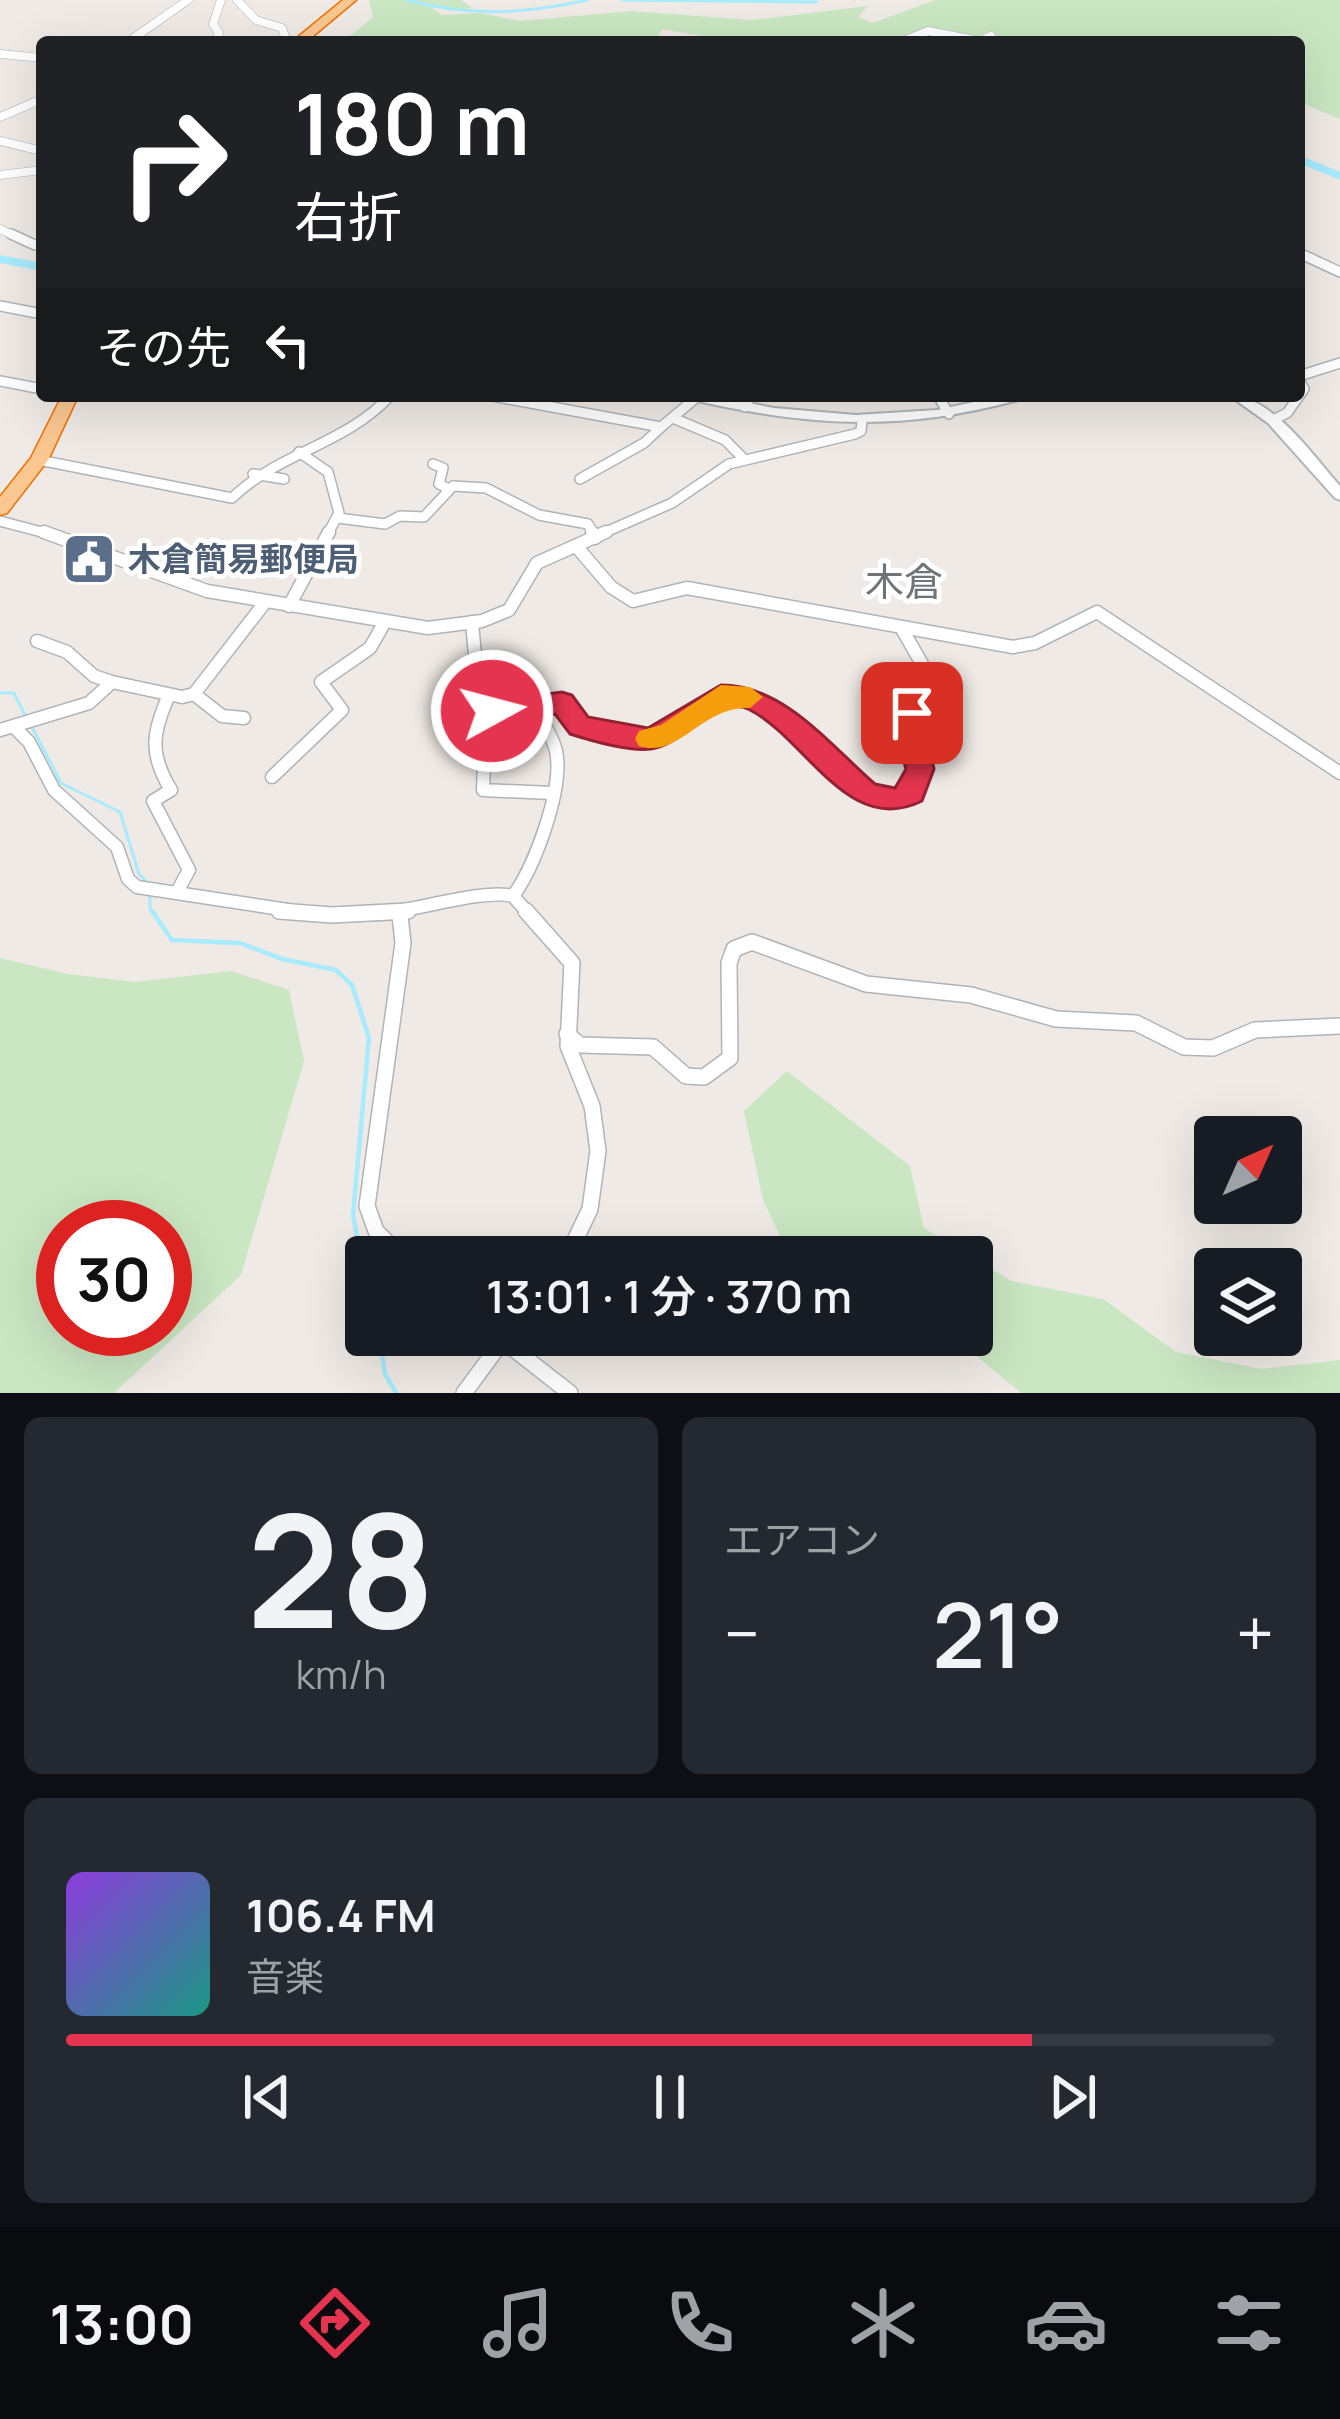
<!DOCTYPE html>
<html lang="ja">
<meta charset="utf-8">
<style>
:root{--surface:#171b24;--page:#242831;--text:#f1f3f6;--muted:#9ea1a6;--line:#363941;--accent:#e5344f}
body{margin:0;font-family:Manrope,"Noto Sans JP",sans-serif;background:var(--page);color:var(--text);height:100vh;display:flex;flex-direction:column;font-size:45px;white-space:nowrap}
*{box-sizing:border-box;margin:0}
p{font-size:39px;color:var(--muted)}
.icon{flex:none;width:66px;height:66px;fill:none;stroke:currentColor;stroke-width:2;stroke-linecap:round;stroke-linejoin:round}
.map{position:relative;height:1393px;overflow:hidden}
.side{display:flex;flex-direction:column;gap:24px;padding:24px;background:#0d0f14;flex:1}
.side>*{flex:none}
.guide{position:absolute;left:36px;top:36px;width:1269px;height:366px;border-radius:12px;box-shadow:0 12px 48px #0002;background:#202124;color:#fff;overflow:hidden}
.needle{width:78px;rotate:45deg}
.tools{position:absolute;left:1194px;top:1116px;display:grid;gap:24px}
.tools a{display:grid;place-items:center;width:108px;height:108px;border-radius:12px;background:var(--surface);box-shadow:0 12px 48px #0002;font-size:60px}
.speed{position:absolute;left:36px;top:1200px;display:flex;gap:24px;font-size:60px;font-weight:700;text-align:center}
.speed>*{display:grid;place-content:center;width:156px;height:156px;border-radius:50%;background:var(--surface);box-shadow:0 12px 48px #0002;line-height:1}
.speed .limit{border:18px solid #d22;background:#fff;color:#111}
.pin{position:absolute;display:grid;place-items:center;width:102px;height:102px;color:#fff;margin:-51px;border-radius:24px;box-shadow:0 6px 18px #0006}
.me{position:absolute;width:132px;margin:-66px;rotate:83deg;stroke-linejoin:round;filter:drop-shadow(0 0 9px #0008)}
.turn{display:flex;align-items:center;gap:42px;height:252px;padding:0 60px;font-size:54px}
.turn .icon{width:156px;height:156px;stroke-width:2.5}
.turn b{display:block;font-size:84px;line-height:102px}
.then{display:flex;align-items:center;height:114px;padding:0 60px;background:#0003;gap:24px;font-size:45px}
.big{font-size:90px;font-weight:600;line-height:1.1}
.side .widget{flex:1;display:flex;flex-direction:column;justify-content:center;gap:18px;min-width:0;padding:0 42px;border-radius:18px;background:var(--page)}
.side .dial{align-items:center;gap:0}
.dial b{font-size:156px;line-height:1}
.song{display:flex;align-items:center;gap:36px}
.cover{width:144px;height:144px;border-radius:18px;background:linear-gradient(135deg,hsl(270 70% 55%),hsl(170 70% 35%))}
.played{height:12px;border-radius:6px;background:linear-gradient(90deg,var(--accent) 80%,var(--line) 80%)}
.keys{display:flex;justify-content:space-around;direction:ltr}
.heat{display:flex;justify-content:space-between;align-items:center;font-size:66px;direction:ltr}
.side .tiles{flex:1;display:grid;gap:24px;grid-template-columns:1fr 1fr}
.widget:last-child{grid-column:span 2}
.trip{position:absolute;left:345px;top:1236px;width:648px;height:120px;border-radius:12px;background:var(--surface);box-shadow:0 12px 48px #0002;font-weight:600;line-height:120px;text-align:center}
.tabs{display:flex;height:192px;justify-content:space-around;align-items:center;background:#090b0e;color:var(--muted)}
.tabs .icon{width:84px;height:84px}
.tabs .on{color:var(--accent)}
.tabs b{font-size:54px;color:var(--text)}
.map>svg:first-child{display:block}
.green{fill:#cae6c2;fill-rule:evenodd}
.lines{fill:none;stroke-linecap:round;stroke-linejoin:round}
.stream-far1{stroke:#a7ebfd;stroke-width:3}
.stream{stroke:#a7ebfd;stroke-width:4.5}
.river{fill:#a7ebfd;fill-rule:evenodd}
.street-far3-casing{stroke:#b0b4b7;stroke-width:9}
.street-far2-casing{stroke:#b0b4b7;stroke-width:12}
.street-far1-casing{stroke:#b0b4b7;stroke-width:15}
.street-casing{stroke:#b0b4b7;stroke-width:18}
.secondary-casing{stroke:#b1b6b9;stroke-width:4}
.highway-casing{stroke:#ee7106;stroke-width:3}
.street-far3{stroke:#fff;stroke-width:8}
.street-far2{stroke:#fff;stroke-width:9}
.street-far1{stroke:#fff;stroke-width:12}
.street{stroke:#fff;stroke-width:15}
.secondary{fill:#fff;fill-rule:evenodd}
.highway{fill:#fac790;fill-rule:evenodd}
.route{fill:#e5344f;stroke:#952233;stroke-width:3}
.slow{fill:#f59e0b}
.labels{text-anchor:middle;stroke-width:10;stroke-linejoin:round;paint-order:stroke}
.service-label{font-size:33px;font-weight:bold;fill:#4e5e75;stroke:#fff;text-anchor:start}
.quarter-label{font-size:39px;fill:#6e7477;stroke:#fff}
</style>
<div class="map">
<svg width="1340" height="1393" viewBox="0 0 1340 1393">
<rect width="100%" height="100%" fill="#efeae5"/>
<g class="green">
<path d="M 369,0 L 461,0 L 472,8 L 449,11 L 424,2 L 442,15 L 480,13 L 520,21 L 631,11 L 752,20 L 868,6 L 858,17 L 873,23 L 935,0 L 1340,0 L 1340,119 L 1299,102 L 1299,42 L 708,42 L 707,37 L 663,29 L 653,42 L 357,42 L 348,38 L 373,17 Z"/>
<path d="M 0,958 L 68,974 L 134,982 L 231,971 L 289,990 L 304,1061 L 241,1275 L 114,1393 L 0,1393 ZM 63,1227 L 165,1227 L 165,1329 L 63,1329 Z"/>
<path d="M 787,1071 L 910,1166 L 924,1228 L 971,1257 L 790,1257 L 763,1200 L 744,1111 Z"/>
<path d="M 972,1257 L 1011,1281 L 1103,1299 L 1176,1352 L 1262,1369 L 1340,1360 L 1340,1393 L 1021,1393 L 951,1335 L 972,1335 Z"/>
</g>
<g class="lines">
<g class="stream-far1">
<path d="M 407,0 C 470,17 524,14 587,0"/>
<path d="M 623,0 L 817,2"/>
<path d="M 0,693 L 14,693 L 26,717"/>
<path d="M 31,725 L 61,783 L 120,812 L 139,874 L 146,881"/>
<path d="M 150,896 L 150,909 L 155,914"/>
</g>
<g class="stream">
<path d="M 152,911 L 172,940 L 240,943 L 282,959 L 336,970 L 352,985 L 369,1038 L 353,1215 L 357,1236 L 374,1257"/>
<path d="M 379,1335 L 385,1374 L 396,1393"/>
</g>
<g class="river">
<path d="M 1299,155 L 1340,172 L 1340,180 L 1299,163 Z"/>
<path d="M 0,255 L 42,263 L 42,271 L 0,263 Z"/>
</g>
<g class="street-far3-casing">
<g id="street-far3">
<path d="M 237,0 L 256,20 L 282,28 L 287,42"/>
<path d="M 128,42 L 188,0"/>
<path d="M 215,42 L 219,33 L 213,24 L 221,0"/>
<path d="M 901,42 L 928,31 L 980,41 L 991,36"/>
<path d="M 0,54 L 42,58"/>
<path d="M 0,117 L 42,99"/>
<path d="M 0,141 L 42,151"/>
<path d="M 0,175 L 42,170"/>
<path d="M 0,229 L 17,237"/>
</g>
</g>
<g class="street-far2-casing">
<g id="street-far2">
<path d="M 11,234 L 35,245"/>
<path d="M 1299,253 L 1340,272"/>
<path d="M 0,306 L 42,314"/>
<path d="M 1299,376 L 1340,363"/>
<path d="M 0,381 L 42,389"/>
<path d="M 492,396 L 661,427 L 697,397"/>
<path d="M 938,396 L 949,414"/>
<path d="M 745,407 L 751,396"/>
<path d="M 673,418 L 725,440 L 743,458"/>
<path d="M 1273,420 L 1287,413 L 1304,389 L 1299,380"/>
<path d="M 299,452 L 328,472 L 339,513 L 327,535"/>
<path d="M 39,460 L 232,498 C 278,453 346,444 390,396"/>
<path d="M 433,464 L 443,468 L 439,484 L 449,489"/>
<path d="M 253,474 L 284,479"/>
<path d="M 580,479 L 644,443 L 661,427"/>
<path d="M 338,518 L 385,524 L 400,516 L 424,517 L 453,486 L 486,488 L 539,515 L 588,524 L 594,535"/>
<path d="M 0,521 L 53,535"/>
<path d="M 599,535 L 672,503 L 729,464 L 855,434 L 861,431 L 862,421"/>
</g>
</g>
<g class="street-far1-casing">
<g id="street-far1">
<path d="M 44,532 L 207,591 L 428,628 L 482,621 L 509,610 L 537,563 L 606,532"/>
<path d="M 592,532 L 595,538"/>
<path d="M 576,546 L 611,587 L 633,601 L 687,588 L 1013,647 L 1035,643 L 1097,612 L 1340,773"/>
<path d="M 289,606 L 329,532"/>
<path d="M 472,622 L 480,711 L 562,703 L 580,726 C 602,733 629,744 652,738 C 685,731 706,690 742,696 C 793,705 827,785 892,799 L 911,792 C 922,764 911,743 912,713 L 893,697 L 896,687 L 920,672 L 922,664 L 902,629"/>
<path d="M 37,641 L 67,652 L 94,676 L 112,682"/>
<path d="M 194,694 L 222,716 L 244,718"/>
<path d="M 169,695 C 152,733 149,754 171,790 L 153,801 L 189,870 L 178,890"/>
<path d="M 486,713 L 483,790 L 551,793"/>
<path d="M 14,727 L 29,742 L 54,790 L 117,847 L 128,879 L 137,887 L 314,914"/>
<path d="M 0,730 L 89,703 L 112,682 L 182,697 L 194,694 L 263,605"/>
<path d="M 272,777 L 342,710 L 321,682 L 370,648 L 382,627"/>
<path d="M 513,896 L 529,914"/>
<path d="M 513,896 C 535,866 564,788 556,751 C 552,735 543,722 533,709"/>
<path d="M 376,914 C 411,912 485,888 513,896"/>
</g>
</g>
<g class="street-casing">
<g id="street">
<path d="M 279,911 L 332,915 L 408,911"/>
<path d="M 526,911 L 572,963 L 568,1046 L 592,1106 L 598,1151 L 590,1209 L 567,1257"/>
<path d="M 400,916 L 403,943 L 367,1206 L 376,1231 L 402,1257"/>
<path d="M 567,1034 L 580,1045 L 653,1047 L 686,1076 L 704,1077 L 730,1058 L 729,963 L 734,949 L 752,942 L 866,984 L 971,995 L 1056,1019 L 1136,1023 L 1184,1047 L 1213,1048 L 1255,1030 L 1340,1026"/>
<path d="M 496,1335 L 570,1393"/>
<path d="M 464,1393 L 506,1336"/>
</g>
</g>
<g class="secondary-casing">
<g id="secondary">
<path d="M 686,396 L 711,396 L 774,408 L 856,415 L 937,410 L 1002,396 L 1024,396 L 1022,399 C 904,432 811,427 693,400 Z"/>
<path d="M 1230,396 C 1273,396 1313,456 1340,486 L 1340,500 L 1335,498 L 1268,423 Z"/>
</g>
</g>
<g class="highway-casing">
<g id="highway">
<path d="M 343,0 L 356,0 L 306,42 L 292,42 Z"/>
<path d="M 62,396 L 78,396 L 48,460 L 7,513 L 0,515 L 0,497 L 31,458 Z"/>
</g>
</g>
<use href="#street-far3" class="street-far3"/>
<use href="#street-far2" class="street-far2"/>
<use href="#street-far1" class="street-far1"/>
<use href="#street" class="street"/>
<use href="#secondary" class="secondary"/>
<use href="#highway" class="highway"/>
</g>
<path class="route" d="M 721,685 C 784,685 830,745 875,784 L 895,788 L 906,769 L 897,738 L 898,713 L 912,703 L 922,706 L 934,769 L 922,801 C 847,838 806,737 748,709 C 717,695 683,745 651,749 C 628,752 592,741 570,734 L 555,714 L 492,721 L 479,711 L 492,701 L 562,692 L 572,695 L 588,717 L 648,728 Z"/>
<path class="slow" d="M 721,685 L 750,687 L 763,697 L 750,708 C 702,705 680,759 639,746 L 635,739 L 639,731 L 661,725 Z"/>
<defs>
<g id="civic-square" transform="scale(2.7)"><rect x="-9" y="-9" width="18" height="18" rx="4" fill="#5c6f8a" stroke="#fff"/><path d="M-.6-6.5H3V-4.5H.6V-3L4-1V1h2V6H-6V1h2V-1L-.6-3ZM-1.2 2.5V6h2.4V2.5Z" fill="#fff"/></g>
</defs>
<g fill-rule="evenodd">
<use href="#civic-square" x="89" y="559"/>
</g>
<g class="labels">
<g class="service-label">
<text x="128" y="571">木倉簡易郵便局</text>
</g>
<g class="quarter-label">
<text x="904" y="596">木倉</text>
</g>
</g>
</svg>
<div class="tools">
<a><svg class="needle" viewBox="-14 -14 28 28"><path d="M0-13l5 13h-10z" fill="#e53935"/><path d="M0 13l5-13h-10z" fill="#9ea1a6"/></svg></a>
<a><svg class="icon" aria-label="layers" viewBox="0 0 24 24"><path d="M12 4l9 5-9 5-9-5zM3 14l9 5 9-5"/></svg></a>
</div>
<div class="speed"><div class="limit">30</div></div>
<div class="pin" style="left:912px;top:713px;background:#d93025"><svg class="icon" aria-label="arrive" viewBox="0 0 24 24"><path d="M6 21V4h12l-3 4 3 4H6"/></svg></div>
<svg class="me" style="left:492px;top:711px" viewBox="-20 -20 40 40"><circle r="17" fill="#e5344f" stroke="#fff" stroke-width="3"/><path d="M0-11L8 9 0 5-8 9z" fill="#fff"/></svg>
<div class="trip">13:01 · 1 分 · 370 m</div>
<div class="guide">
<div class="turn"><svg class="icon" aria-label="right" viewBox="0 0 24 24"><path d="M7 20v-9h11M14 6l5 5-5 5"/></svg><div><b>180 m</b>右折</div></div>
<div class="then">その先<svg class="icon" aria-label="left" viewBox="0 0 24 24"><path d="M17 20v-9H6M10 6l-5 5 5 5"/></svg></div>
</div>
</div>
<section class="side">
<div class="tiles">
<div class="widget dial"><b>28</b><p>km/h</p></div>
<div class="widget"><p>エアコン</p>
<div class="heat"><a>−</a><b class="big">21°</b><a>+</a></div>
</div>
<div class="widget">
<div class="song"><i class="cover"></i><div><b>106.4 FM</b><p>音楽</p></div></div>
<div class="played"></div>
<div class="keys"><svg class="icon" aria-label="previous" viewBox="0 0 24 24"><path d="M18 5L8 12l10 7zM5 5v14"/></svg><svg class="icon" aria-label="pause" viewBox="0 0 24 24"><path d="M8 5v14M16 5v14"/></svg><svg class="icon" aria-label="next" viewBox="0 0 24 24"><path d="M6 5l10 7-10 7zM19 5v14"/></svg></div>
</div>
</div>
</section>
<nav class="tabs">
<b>13:00</b>
<svg class="icon on" aria-label="directions" viewBox="0 0 24 24"><path d="M12 3l9 9-9 9-9-9zM9 14v-3h6M13 9l2 2-2 2"/></svg>
<svg class="icon" aria-label="music" viewBox="0 0 24 24"><path d="M9 18V5l10-2v13"/><circle cx="6" cy="18" r="3"/><circle cx="16" cy="16" r="3"/></svg>
<svg class="icon" aria-label="phone" viewBox="0 0 24 24"><path d="M5 4h4l2 5-3 2q2 4 5 5l2-3 5 2v4C11 20 4 13 5 4z"/></svg>
<svg class="icon" aria-label="climate" viewBox="0 0 24 24"><path d="M12 3v18M4 7l16 10M4 17L20 7"/></svg>
<svg class="icon" aria-label="car" viewBox="0 0 24 24"><path d="M5 17H2v-5l4-1 3-4h7l3 4 3 1v5h-3M9 17h6M6 11h13"/><circle cx="7" cy="17" r="2"/><circle cx="17" cy="17" r="2"/></svg>
<svg class="icon" aria-label="filters" viewBox="0 0 24 24"><path d="M4 7h16M4 17h16"/><circle cx="9" cy="7" r="2"/><circle cx="15" cy="17" r="2"/></svg>
</nav>
